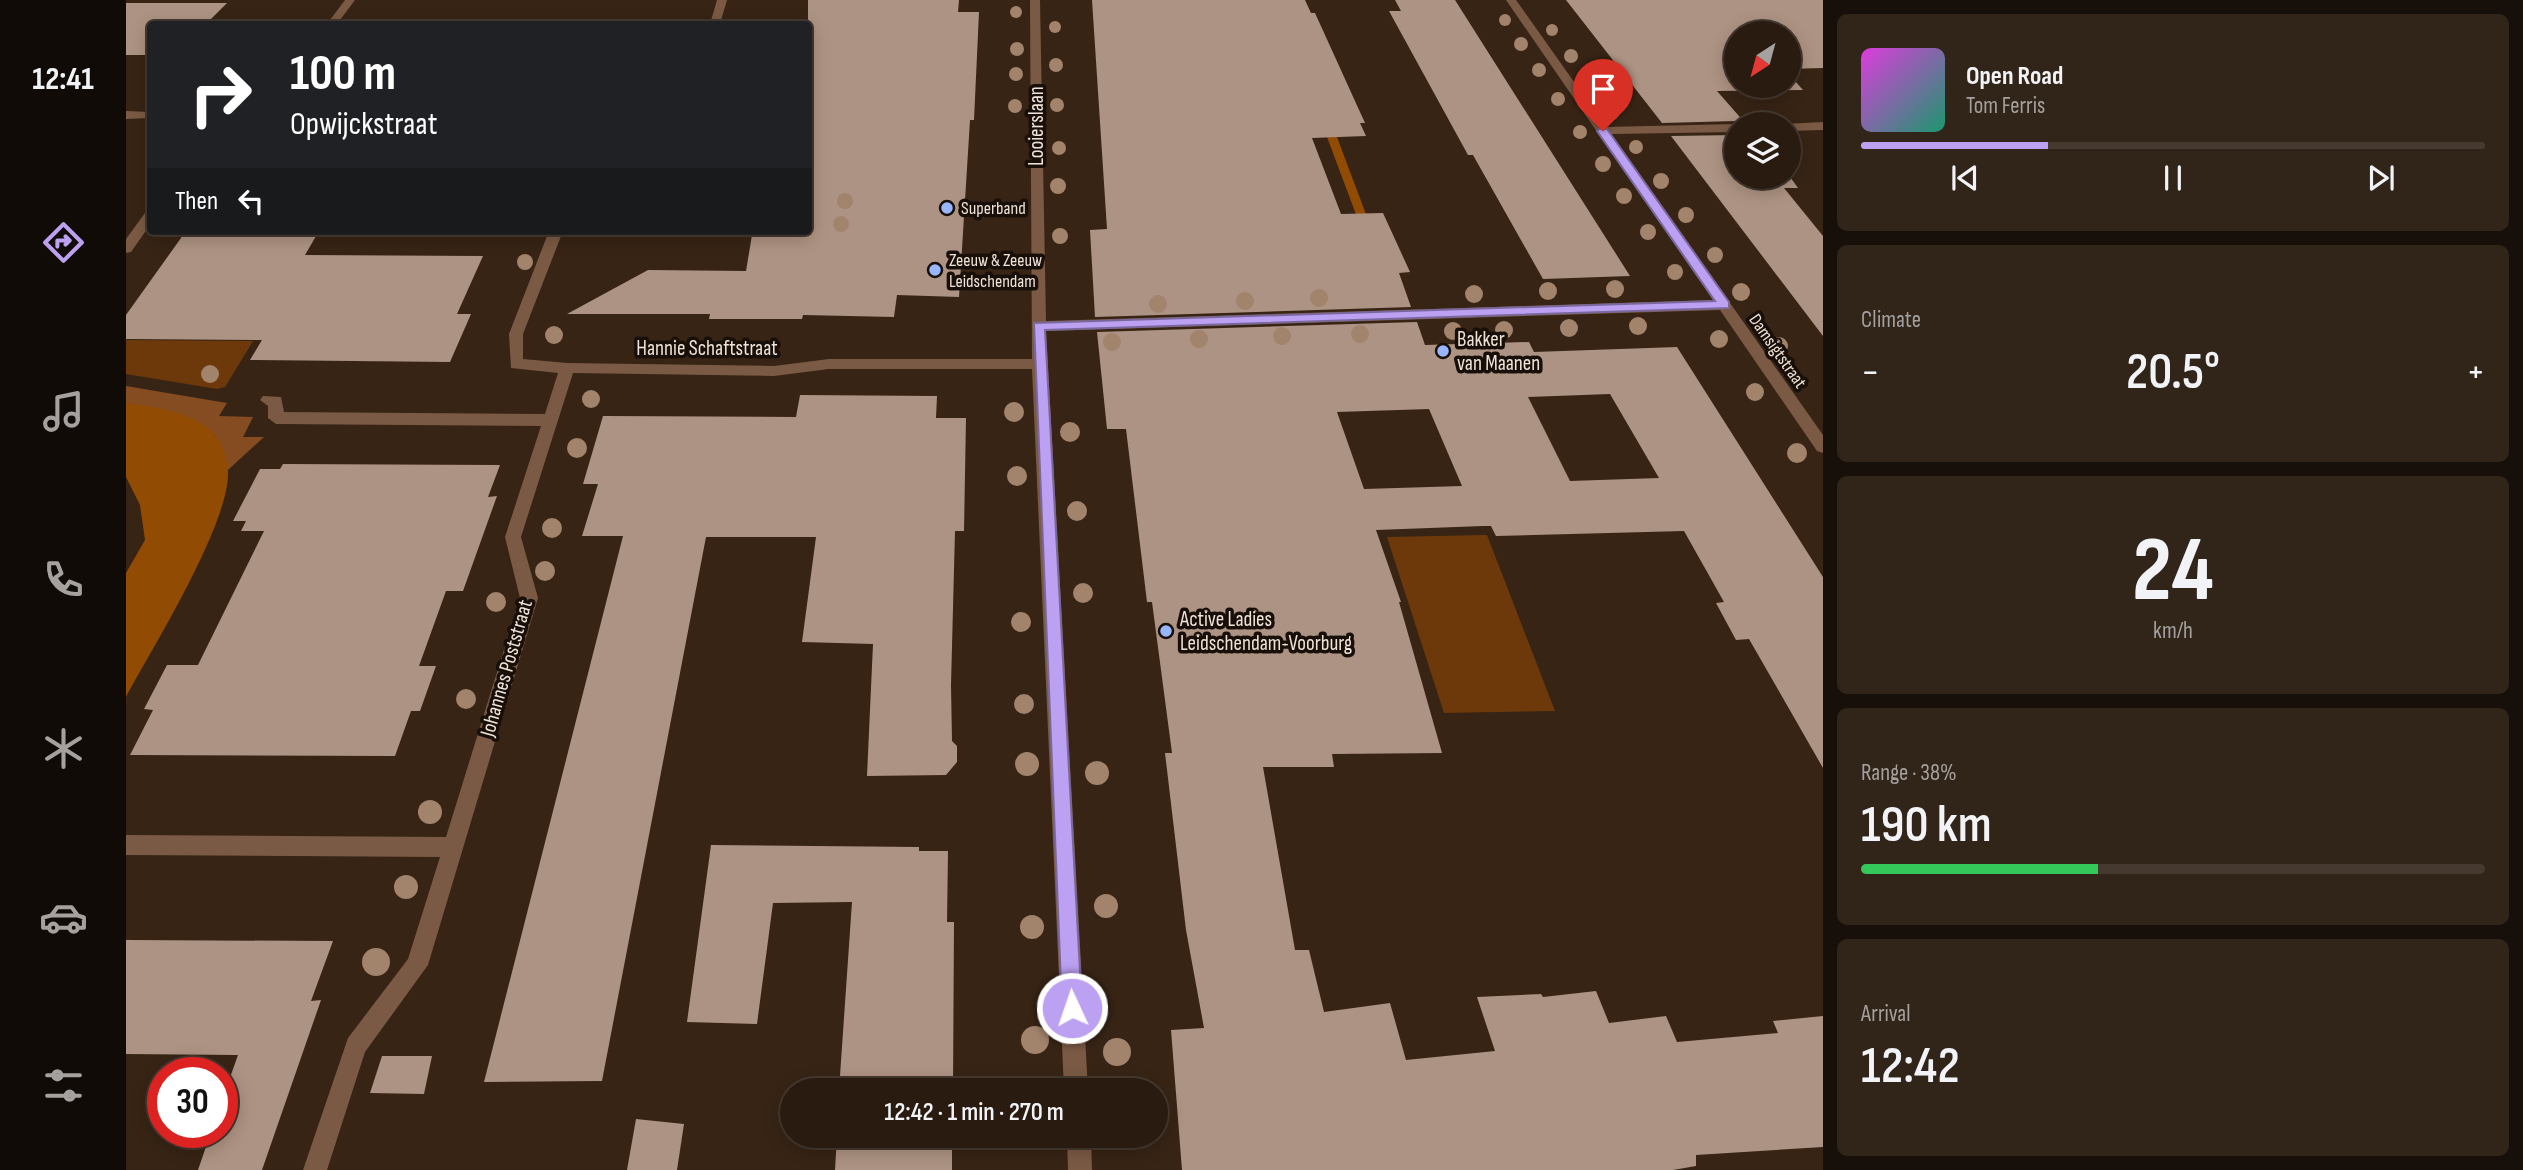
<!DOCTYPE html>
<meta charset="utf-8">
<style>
:root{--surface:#291b10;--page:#312419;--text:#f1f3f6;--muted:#a5a19f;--line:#453930;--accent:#bca0f2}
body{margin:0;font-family:"Sofia Sans Condensed",sans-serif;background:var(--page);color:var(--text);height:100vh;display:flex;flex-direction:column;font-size:26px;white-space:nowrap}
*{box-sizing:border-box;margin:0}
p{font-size:23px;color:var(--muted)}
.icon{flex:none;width:38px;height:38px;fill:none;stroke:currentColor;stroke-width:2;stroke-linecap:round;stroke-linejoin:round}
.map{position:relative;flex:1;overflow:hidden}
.side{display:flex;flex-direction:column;gap:14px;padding:14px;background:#170f09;width:700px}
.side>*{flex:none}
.banner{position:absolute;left:21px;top:21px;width:665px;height:214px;border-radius:7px;box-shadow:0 4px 18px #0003,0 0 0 2px var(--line);background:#202124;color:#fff;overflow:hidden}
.needle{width:46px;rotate:216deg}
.tools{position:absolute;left:1598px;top:21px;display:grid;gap:14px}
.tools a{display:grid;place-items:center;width:77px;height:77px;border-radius:50%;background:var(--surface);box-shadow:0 4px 18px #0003,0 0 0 2px var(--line);font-size:35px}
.speed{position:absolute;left:21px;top:1057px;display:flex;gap:14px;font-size:35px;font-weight:700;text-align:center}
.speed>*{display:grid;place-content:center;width:91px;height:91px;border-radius:50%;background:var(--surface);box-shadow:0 4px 18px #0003,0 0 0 2px var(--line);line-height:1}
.speed .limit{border:10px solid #d22;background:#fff;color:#111}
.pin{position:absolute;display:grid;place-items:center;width:60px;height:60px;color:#fff;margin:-72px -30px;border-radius:50% 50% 50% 0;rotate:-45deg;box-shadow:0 0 7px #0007}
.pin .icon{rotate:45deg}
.me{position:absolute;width:77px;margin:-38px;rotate:357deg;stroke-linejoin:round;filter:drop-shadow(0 0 5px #0008)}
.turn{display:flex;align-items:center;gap:24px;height:147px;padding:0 28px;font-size:32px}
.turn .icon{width:91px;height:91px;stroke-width:2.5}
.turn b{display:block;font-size:49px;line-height:60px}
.then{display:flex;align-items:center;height:66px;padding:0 28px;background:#0003;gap:14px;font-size:26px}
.big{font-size:52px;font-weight:600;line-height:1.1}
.side .widget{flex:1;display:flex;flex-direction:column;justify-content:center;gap:10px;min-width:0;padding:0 24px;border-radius:10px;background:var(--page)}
.side .dial{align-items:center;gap:0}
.dial b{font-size:91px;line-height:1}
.song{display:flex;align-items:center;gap:21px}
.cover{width:84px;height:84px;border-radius:10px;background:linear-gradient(135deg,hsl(300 70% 55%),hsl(160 70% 35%))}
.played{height:7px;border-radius:4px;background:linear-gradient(90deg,var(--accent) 30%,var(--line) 30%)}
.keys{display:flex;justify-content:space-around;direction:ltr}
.heat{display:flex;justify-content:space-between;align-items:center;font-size:38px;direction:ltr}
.charge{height:10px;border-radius:5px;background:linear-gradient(90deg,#34c759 38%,var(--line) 0)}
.trip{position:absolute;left:654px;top:1078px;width:388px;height:70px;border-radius:35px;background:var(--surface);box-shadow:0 4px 18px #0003,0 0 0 2px var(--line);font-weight:600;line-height:70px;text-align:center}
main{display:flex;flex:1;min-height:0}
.dock{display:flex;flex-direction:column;width:126px;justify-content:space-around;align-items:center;background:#100b06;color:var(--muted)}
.dock .icon{width:49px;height:49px}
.dock .on{color:var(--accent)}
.dock b{font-size:32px;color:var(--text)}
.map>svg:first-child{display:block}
.green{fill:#6d390b}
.forest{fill:#844c20}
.water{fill:#924b02}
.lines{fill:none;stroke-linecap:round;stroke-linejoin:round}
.stream{fill:#924b02;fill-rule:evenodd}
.building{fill:#ad9383;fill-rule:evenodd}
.street{fill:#7a5a44;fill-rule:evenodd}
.tree{fill:#a2836c}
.route{fill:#bca0f2;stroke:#7a689d;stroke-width:2}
.poi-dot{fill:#97b6fd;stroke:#180f09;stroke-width:2.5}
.labels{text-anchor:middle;stroke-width:7;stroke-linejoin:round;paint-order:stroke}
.far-poi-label{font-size:18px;fill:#efe2d9;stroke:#180f09;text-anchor:start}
.far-street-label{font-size:18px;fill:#efe2d9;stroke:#180f09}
.street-label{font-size:21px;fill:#efe2d9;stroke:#180f09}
.poi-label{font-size:21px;fill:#efe2d9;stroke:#180f09;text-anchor:start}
</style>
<main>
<nav class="dock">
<b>12:41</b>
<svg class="icon on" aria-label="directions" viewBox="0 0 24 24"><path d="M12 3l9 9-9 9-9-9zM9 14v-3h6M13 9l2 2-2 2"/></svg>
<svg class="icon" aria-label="music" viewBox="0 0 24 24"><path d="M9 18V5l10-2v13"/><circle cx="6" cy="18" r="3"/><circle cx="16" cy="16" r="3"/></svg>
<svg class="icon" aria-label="phone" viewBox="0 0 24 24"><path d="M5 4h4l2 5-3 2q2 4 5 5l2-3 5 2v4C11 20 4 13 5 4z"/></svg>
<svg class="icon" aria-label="climate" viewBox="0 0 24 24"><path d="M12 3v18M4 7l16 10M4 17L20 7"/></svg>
<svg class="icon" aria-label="car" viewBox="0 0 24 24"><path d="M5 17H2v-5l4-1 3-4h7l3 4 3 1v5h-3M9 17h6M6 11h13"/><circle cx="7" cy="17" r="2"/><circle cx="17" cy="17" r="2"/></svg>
<svg class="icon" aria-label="filters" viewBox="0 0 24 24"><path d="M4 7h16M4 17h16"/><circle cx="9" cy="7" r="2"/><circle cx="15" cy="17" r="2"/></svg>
</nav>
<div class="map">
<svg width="1697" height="1170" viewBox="0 0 1697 1170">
<rect width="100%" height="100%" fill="#372415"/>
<g class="green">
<path d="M 0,340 L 127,341 L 99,387 L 91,389 L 0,374 Z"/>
<path d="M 1361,535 L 1429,711 L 1318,713 L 1261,537 Z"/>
</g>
<path class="forest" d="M 0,386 L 101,403 L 93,416 L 127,417 L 117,437 L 138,437 L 102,470 L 89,435 L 54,415 L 0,403 Z"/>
<path class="water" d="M 0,403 C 28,407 70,412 89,435 C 95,443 102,460 102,470 C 105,522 27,647 0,697 L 0,573 L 19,540 L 14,505 L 0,477 Z"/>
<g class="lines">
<path class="stream" d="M 1200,118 L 1205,121 L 1244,225 L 1243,227 L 1235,227 L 1234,225 L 1195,121 Z"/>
</g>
<g class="building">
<path d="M 682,0 L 833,0 L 832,12 L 853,12 L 848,120 L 844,120 L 833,297 L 771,295 L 768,317 L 677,315 L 676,319 L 583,319 L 584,314 L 441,314 L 522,270 L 620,271 L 626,235 L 682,234 Z"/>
<path d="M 966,0 L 1179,0 L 1185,13 L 1189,13 L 1239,123 L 1234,123 L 1240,136 L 1186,138 L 1215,214 L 1257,213 L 1284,272 L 1273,273 L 1285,307 L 969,317 L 964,230 L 981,229 Z"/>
<path d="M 1269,0 L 1329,0 L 1504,276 L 1417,279 L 1347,155 L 1342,155 L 1263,11 L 1275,11 Z"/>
<path d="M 1440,0 L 1697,0 L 1697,68 L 1662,69 L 1662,33 L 1610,33 L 1610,86 L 1662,86 L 1662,73 L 1677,90 L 1591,91 L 1620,124 L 1610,121 L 1536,123 Z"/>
<path d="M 0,3 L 101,3 L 80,24 L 24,24 L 24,55 L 0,55 Z"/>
<path d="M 1610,135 L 1610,177 L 1662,177 L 1662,174 L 1672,188 L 1658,188 L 1697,236 L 1697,336 L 1545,136 Z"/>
<path d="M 60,231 L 193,231 L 179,255 L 357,256 L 331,314 L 345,314 L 324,362 L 124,360 L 136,340 L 0,339 L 0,315 Z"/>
<path d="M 1291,322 L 1299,345 L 1403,342 L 1408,352 L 1551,347 L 1697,577 L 1697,768 L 1623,639 L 1610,640 L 1590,603 L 1598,602 L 1558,531 L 1370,536 L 1365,526 L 1357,526 L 1250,530 L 1275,602 L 1273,602 L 1316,753 L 1206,754 L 1208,767 L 1137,767 L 1169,950 L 1183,950 L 1198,1012 L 1264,1003 L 1280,1060 L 1369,1051 L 1351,997 L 1415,994 L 1417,997 L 1470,991 L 1483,1023 L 1540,1016 L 1551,1042 L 1652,1033 L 1647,1021 L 1697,1016 L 1697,1147 L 1570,1155 L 1570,1166 L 1547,1170 L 1056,1170 L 1045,1030 L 1078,1028 L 1060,930 L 1039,753 L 1046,753 L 1026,602 L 1021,602 L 1000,429 L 981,429 L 971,332 ZM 1484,394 L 1533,478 L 1444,481 L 1402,397 ZM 1303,409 L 1336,486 L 1238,489 L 1211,412 Z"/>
<path d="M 674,395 L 811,396 L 810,418 L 840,418 L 838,531 L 829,531 L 825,685 L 826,741 L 831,746 L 831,762 L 820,775 L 741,776 L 747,644 L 676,642 L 690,537 L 580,537 L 476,1081 L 358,1082 L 497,536 L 456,536 L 472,484 L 457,484 L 477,416 L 670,417 Z"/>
<path d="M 157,464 L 374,465 L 362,497 L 371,496 L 337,591 L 320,591 L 293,666 L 310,666 L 294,711 L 285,711 L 269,756 L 4,755 L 27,710 L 18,709 L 41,665 L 72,665 L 138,531 L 115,531 L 120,521 L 107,521 L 134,469 L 154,469 Z"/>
<path d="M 585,845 L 793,847 L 793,851 L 822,851 L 821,922 L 828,922 L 827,1090 L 713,1090 L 726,902 L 647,903 L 631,1024 L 561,1022 Z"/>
<path d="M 0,940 L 207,941 L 185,1001 L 195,1000 L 136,1170 L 72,1170 L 85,1132 L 96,1132 L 96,1100 L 112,1055 L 0,1054 Z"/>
<path d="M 256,1056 L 306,1056 L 298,1094 L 244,1093 Z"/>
<path d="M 510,1119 L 558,1124 L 551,1170 L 501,1170 Z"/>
<path d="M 711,1136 L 826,1136 L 826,1170 L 709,1170 Z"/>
</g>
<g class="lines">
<g class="street">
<path d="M 219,0 L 229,0 L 211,24 L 201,24 Z"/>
<path d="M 591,0 L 601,0 L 594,24 L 584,24 Z"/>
<path d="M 904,0 L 914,0 L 920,321 L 1587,300 L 1380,0 L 1390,0 L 1480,127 L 1610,124 L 1610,132 L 1485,134 L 1697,435 L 1697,453 L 1691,451 L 1594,310 L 920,331 L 962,1090 L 938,1090 L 906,369 L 703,369 L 648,376 L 447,373 L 395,537 L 412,598 L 302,965 L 239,1052 L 201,1170 L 177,1170 L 222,1038 L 282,959 L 314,857 L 0,855 L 0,835 L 320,837 L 394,598 L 379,537 L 415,426 L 150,424 L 142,418 L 142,406 L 134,400 L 137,396 L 155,397 L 158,412 L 419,414 L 432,373 L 385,368 L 383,334 L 423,231 L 437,231 L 397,334 L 397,359 L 441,363 L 648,366 L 703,359 L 906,359 Z"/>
<path d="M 0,111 L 24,112 L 24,118 L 0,119 Z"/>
<path d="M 1697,122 L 1697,130 L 1662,131 L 1662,124 L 1659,124 Z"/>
<path d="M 24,212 L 24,225 L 5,252 L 0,253 L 0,239 L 19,213 Z"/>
<path d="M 941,1136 L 965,1136 L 966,1170 L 942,1170 Z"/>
</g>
</g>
<g class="tree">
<circle cx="890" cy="12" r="6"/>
<circle cx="1379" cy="20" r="6"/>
<circle cx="929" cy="27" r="6"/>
<circle cx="1426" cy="30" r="6"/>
<circle cx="1395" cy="44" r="7"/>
<circle cx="891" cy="49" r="7"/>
<circle cx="1445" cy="56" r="7"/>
<circle cx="930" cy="65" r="7"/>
<circle cx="1413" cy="70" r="7"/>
<circle cx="890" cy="74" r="7"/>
<circle cx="1464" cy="83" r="7"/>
<circle cx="1432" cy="99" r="7"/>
<circle cx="931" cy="105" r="7"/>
<circle cx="889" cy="106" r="7"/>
<circle cx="1486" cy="113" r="7"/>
<circle cx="1454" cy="132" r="7"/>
<circle cx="1510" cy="147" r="7"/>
<circle cx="933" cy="148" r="7"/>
<circle cx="1477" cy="164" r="8"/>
<circle cx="1535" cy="181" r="8"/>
<circle cx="932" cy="186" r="8"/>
<circle cx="1498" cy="196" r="8"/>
<circle cx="719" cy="201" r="8"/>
<circle cx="1560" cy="215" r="8"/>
<circle cx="715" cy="224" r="8"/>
<circle cx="1522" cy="232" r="8"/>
<circle cx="934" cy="236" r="8"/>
<circle cx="1589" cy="255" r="8"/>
<circle cx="399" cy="262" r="8"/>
<circle cx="1549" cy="272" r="8"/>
<circle cx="1489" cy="289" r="9"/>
<circle cx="1422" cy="291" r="9"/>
<circle cx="1615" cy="292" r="9"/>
<circle cx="1348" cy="294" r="9"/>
<circle cx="1193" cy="298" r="9"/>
<circle cx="1119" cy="301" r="9"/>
<circle cx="1032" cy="304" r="9"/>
<circle cx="1512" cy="326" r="9"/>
<circle cx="1443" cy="328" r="9"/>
<circle cx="1378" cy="330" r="9"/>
<circle cx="1327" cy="331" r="9"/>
<circle cx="1234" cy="334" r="9"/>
<circle cx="428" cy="335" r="9"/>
<circle cx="1156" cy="336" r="9"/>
<circle cx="1073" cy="339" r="9"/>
<circle cx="1593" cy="339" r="9"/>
<circle cx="986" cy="342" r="9"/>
<circle cx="1653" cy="346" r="9"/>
<circle cx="84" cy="374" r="9"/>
<circle cx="1629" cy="392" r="9"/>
<circle cx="465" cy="399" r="9"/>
<circle cx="888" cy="412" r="10"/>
<circle cx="944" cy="432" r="10"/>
<circle cx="451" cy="448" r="10"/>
<circle cx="1671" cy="453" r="10"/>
<circle cx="891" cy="476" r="10"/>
<circle cx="951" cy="511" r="10"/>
<circle cx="426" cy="528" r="10"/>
<circle cx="419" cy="571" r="10"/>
<circle cx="957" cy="593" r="10"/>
<circle cx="370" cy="602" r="10"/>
<circle cx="895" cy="622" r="10"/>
<circle cx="340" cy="699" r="10"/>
<circle cx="898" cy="704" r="10"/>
<circle cx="901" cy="764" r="12"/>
<circle cx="971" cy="773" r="12"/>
<circle cx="304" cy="812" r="12"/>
<circle cx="280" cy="887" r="12"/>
<circle cx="980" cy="906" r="12"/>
<circle cx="906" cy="927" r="12"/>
<circle cx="250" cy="962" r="14"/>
<circle cx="909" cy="1040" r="14"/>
<circle cx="991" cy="1052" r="14"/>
</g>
<path class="route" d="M 1473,129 L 1481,129 L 1603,302 L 1603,308 L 919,330 L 956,1008 L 953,1015 L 946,1018 L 939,1015 L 936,1008 L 908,323 L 1589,301 L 1471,131 Z"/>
<g class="poi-dot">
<circle cx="821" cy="208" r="7"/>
<circle cx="809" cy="270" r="7"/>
<circle cx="1317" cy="351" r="7"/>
<circle cx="1040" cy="631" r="7"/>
</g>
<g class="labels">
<g class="far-poi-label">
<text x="835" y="214">Superband</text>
<text x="823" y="266">Zeeuw &amp; Zeeuw<tspan x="823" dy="21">Leidschendam</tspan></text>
</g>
<g class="far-street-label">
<text transform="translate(1652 351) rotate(55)" y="6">Damsigtstraat</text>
</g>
<g class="street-label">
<text transform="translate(910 126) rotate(-90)" y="7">Looierslaan</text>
<text x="581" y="355">Hannie Schaftstraat</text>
<text transform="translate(380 668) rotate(-74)" y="7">Johannes Poststraat</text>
</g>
<g class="poi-label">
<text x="1331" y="346">Bakker<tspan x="1331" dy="24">van Maanen</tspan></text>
<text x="1054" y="626">Active Ladies<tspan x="1054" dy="24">Leidschendam-Voorburg</tspan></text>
</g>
</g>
</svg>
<div class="tools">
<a><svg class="needle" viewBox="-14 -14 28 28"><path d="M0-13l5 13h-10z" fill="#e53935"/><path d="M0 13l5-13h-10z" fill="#a5a19f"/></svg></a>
<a><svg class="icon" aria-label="layers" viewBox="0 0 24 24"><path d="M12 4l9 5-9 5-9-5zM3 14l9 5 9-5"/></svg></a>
</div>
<div class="speed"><div class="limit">30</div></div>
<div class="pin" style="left:1477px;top:131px;background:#d93025"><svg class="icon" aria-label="arrive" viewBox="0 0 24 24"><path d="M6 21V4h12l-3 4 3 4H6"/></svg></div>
<svg class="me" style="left:946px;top:1008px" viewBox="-20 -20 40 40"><circle r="17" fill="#bca0f2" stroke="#fff" stroke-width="3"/><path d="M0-11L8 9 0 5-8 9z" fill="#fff"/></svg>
<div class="trip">12:42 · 1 min · 270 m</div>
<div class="banner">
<div class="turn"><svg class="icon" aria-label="right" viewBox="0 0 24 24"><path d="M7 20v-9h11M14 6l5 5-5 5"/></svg><div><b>100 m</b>Opwijckstraat</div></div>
<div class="then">Then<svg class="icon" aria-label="left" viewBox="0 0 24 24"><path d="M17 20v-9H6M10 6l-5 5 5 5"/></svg></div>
</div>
</div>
<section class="side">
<div class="widget">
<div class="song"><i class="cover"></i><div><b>Open Road</b><p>Tom Ferris</p></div></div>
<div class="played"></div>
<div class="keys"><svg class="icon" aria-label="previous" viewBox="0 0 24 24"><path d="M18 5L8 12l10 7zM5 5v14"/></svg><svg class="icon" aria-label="pause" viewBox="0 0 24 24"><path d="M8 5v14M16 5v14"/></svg><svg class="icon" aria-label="next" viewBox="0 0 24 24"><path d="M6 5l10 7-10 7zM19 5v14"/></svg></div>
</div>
<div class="widget"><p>Climate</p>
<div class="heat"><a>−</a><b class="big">20.5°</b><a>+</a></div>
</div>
<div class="widget dial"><b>24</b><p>km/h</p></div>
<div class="widget"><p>Range · 38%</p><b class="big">190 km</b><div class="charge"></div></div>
<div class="widget"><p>Arrival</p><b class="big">12:42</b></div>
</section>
</main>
